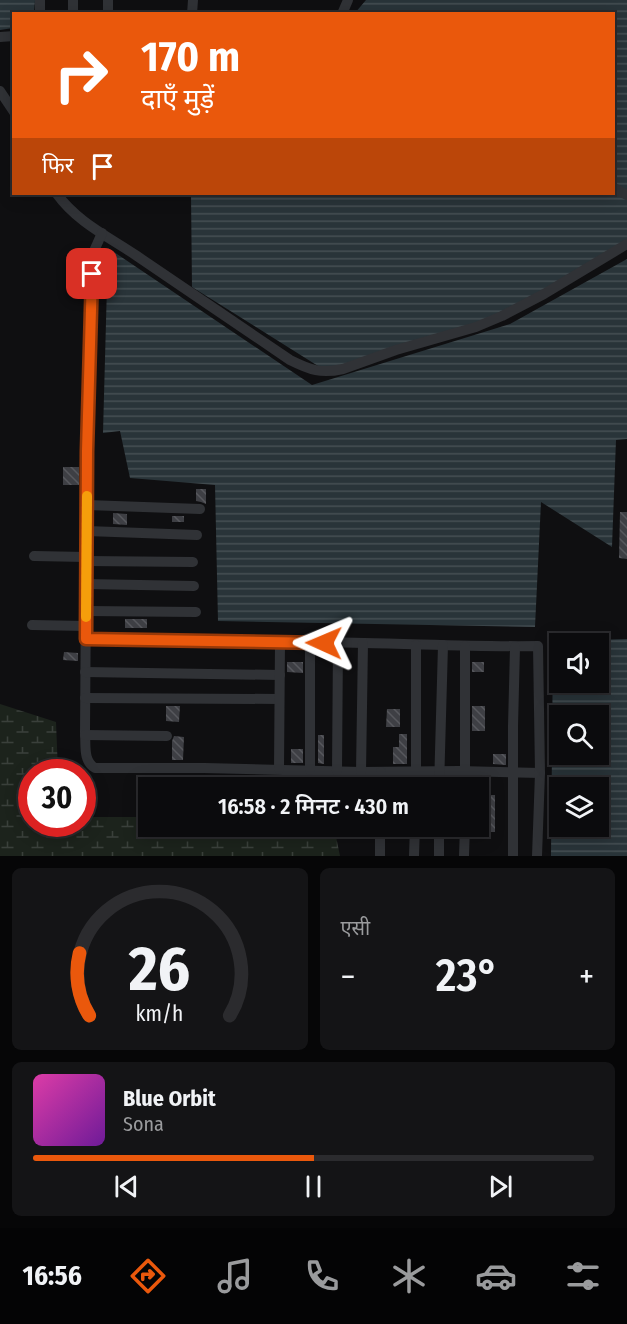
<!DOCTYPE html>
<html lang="hi">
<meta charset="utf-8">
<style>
:root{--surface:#0b0b0d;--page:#141416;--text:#f1f3f6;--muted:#9a9b9d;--line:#2b2b2e;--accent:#ea580c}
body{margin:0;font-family:"Fira Sans Condensed","Noto Sans Devanagari",sans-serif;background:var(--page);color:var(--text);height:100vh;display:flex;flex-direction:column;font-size:22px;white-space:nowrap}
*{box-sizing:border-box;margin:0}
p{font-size:20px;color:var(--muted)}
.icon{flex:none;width:33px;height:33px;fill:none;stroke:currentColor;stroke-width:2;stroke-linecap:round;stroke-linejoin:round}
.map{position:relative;height:856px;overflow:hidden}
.side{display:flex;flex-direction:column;gap:12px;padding:12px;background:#060607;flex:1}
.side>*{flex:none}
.top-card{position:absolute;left:12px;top:12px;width:603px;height:183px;border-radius:0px;box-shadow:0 3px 15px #0003,0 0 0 2px var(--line);background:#ea580c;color:#fff;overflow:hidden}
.fabs{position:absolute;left:549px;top:633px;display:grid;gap:12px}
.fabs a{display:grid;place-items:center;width:60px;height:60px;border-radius:0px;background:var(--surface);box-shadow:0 3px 15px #0003,0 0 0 2px var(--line);font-size:30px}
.speed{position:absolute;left:18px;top:759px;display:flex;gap:12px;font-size:30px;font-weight:700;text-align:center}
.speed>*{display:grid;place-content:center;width:78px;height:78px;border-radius:50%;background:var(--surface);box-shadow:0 3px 15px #0003,0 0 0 2px var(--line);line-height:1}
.speed .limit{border:9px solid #d22;background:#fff;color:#111}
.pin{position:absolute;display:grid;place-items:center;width:51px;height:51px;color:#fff;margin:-26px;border-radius:12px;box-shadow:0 3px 9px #0006}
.me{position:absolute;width:66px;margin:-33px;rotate:271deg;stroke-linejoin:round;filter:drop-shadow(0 0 4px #0008)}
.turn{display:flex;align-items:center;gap:21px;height:126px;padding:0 30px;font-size:27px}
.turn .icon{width:78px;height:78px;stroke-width:2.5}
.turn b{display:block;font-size:42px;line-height:51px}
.then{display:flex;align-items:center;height:57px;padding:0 30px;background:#0003;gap:12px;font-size:22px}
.big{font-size:45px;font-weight:600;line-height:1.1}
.side .widget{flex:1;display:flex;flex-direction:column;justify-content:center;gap:9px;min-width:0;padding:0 21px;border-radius:9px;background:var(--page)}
.side .dial{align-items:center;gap:0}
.dial svg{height:156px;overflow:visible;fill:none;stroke:var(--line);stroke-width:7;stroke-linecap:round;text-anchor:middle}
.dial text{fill:var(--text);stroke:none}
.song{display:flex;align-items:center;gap:18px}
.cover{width:72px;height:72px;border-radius:9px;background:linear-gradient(135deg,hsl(320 70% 55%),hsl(280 70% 35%))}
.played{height:6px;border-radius:3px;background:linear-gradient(90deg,var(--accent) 50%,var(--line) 50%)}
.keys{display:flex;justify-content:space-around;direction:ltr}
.heat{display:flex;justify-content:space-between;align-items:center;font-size:33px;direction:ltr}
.side .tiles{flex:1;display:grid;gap:12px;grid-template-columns:1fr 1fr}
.widget:last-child{grid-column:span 2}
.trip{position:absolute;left:138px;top:777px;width:351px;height:60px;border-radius:0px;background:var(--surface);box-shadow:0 3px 15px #0003,0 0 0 2px var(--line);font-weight:600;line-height:60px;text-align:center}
.tab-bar{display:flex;height:96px;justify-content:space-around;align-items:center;background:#040405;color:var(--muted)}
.tab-bar .icon{width:42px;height:42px}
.tab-bar .on{color:var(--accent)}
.tab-bar b{font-size:27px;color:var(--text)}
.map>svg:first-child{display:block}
.wetland{fill:url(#wetland-marsh)}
.water{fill:url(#water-rules);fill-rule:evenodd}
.building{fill:url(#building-back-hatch)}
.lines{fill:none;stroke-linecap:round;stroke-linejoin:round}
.minor{stroke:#303236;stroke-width:10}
.route-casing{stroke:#983908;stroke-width:15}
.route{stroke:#ea580c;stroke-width:10}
.slow{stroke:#f59e0b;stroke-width:10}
</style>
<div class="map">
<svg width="627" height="856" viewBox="0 0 627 856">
<defs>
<pattern id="wetland-marsh" width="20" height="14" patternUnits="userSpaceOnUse" patternTransform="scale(1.5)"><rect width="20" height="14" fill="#1c231c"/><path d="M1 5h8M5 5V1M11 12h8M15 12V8" fill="none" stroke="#3a403b"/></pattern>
<pattern id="water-rules" width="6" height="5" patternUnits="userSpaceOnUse" patternTransform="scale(1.5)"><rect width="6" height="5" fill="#293439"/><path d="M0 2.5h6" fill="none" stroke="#454f53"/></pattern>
<pattern id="building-back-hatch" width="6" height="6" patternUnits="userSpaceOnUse" patternTransform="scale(1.5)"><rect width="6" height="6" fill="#3e3f44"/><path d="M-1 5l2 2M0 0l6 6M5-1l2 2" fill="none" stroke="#57585d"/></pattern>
</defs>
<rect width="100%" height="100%" fill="#0f0f11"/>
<path class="wetland" d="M 0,704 L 56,722 L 58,772 L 32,772 L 32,824 L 82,824 L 83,817 L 148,817 L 148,826 L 334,827 L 340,856 L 0,856 Z"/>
<g class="water">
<path d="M 0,0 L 35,0 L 34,13 L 14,14 L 13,28 L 0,30 Z"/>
<path d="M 366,0 L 627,0 L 627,249 L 502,316 L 326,371 L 192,287 L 191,194 L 614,194 L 614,14 L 355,13 Z"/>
<path d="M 108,248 L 312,385 L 510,324 L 627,259 L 627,439 L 616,440 L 612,547 L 541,502 L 535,627 L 218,621 L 215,485 L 130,478 L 120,431 L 103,433 Z"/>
<path d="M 627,639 L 627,856 L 551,856 L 553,641 ZM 560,644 L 598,644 L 598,682 L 560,682 ZM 560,716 L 598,716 L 598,754 L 560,754 ZM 560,788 L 598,788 L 598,826 L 560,826 Z"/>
</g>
<g class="building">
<rect x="63" y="467" width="16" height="18"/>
<path d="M 196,489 L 206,489 L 206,504 L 201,502 L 196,501 Z"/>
<path d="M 620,512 L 627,512 L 627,559 L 619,558 Z"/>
<path d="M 113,513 L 127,514 L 127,525 L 113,524 Z"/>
<rect x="172" y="516" width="12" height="6"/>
<rect x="125" y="619" width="22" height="9"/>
<path d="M 64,652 L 78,653 L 78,661 L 63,660 Z"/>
<path d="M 287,662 L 303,662 L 303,673 L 287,672 Z"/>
<rect x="472" y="662" width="12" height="10"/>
<path d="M 166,706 L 180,706 L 179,722 L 166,721 Z"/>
<rect x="472" y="706" width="13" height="25"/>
<path d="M 387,709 L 400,709 L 400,727 L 386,727 Z"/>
<path d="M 399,734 L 407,734 L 407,764 L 393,764 L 393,747 L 399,747 Z"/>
<path d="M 318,735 L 324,735 L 324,764 L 318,763 Z"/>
<path d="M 174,736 L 184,737 L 183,760 L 172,760 L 172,741 Z"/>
<rect x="291" y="749" width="12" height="14"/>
<path d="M 493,754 L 506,754 L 506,765 L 493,764 Z"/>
<rect x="447" y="779" width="11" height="9"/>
<rect x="482" y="795" width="13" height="37"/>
</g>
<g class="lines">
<g class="minor">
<path d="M 108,0 L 108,14"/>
<path d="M 40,14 L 40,0"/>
<path d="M 73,14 L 73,0"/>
<path d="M 192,14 L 193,0"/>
<path d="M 342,14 L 348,0"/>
<path d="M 0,37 L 14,36"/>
<path d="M 0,91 L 14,112"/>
<path d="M 614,188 L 627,195"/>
<path d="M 57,194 C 77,222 109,237 137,256 C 188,291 239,325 290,360 C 310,370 321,374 343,369 L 396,350 L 476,327 L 502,316 L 544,294 L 627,244"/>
<path d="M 102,233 L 94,251 L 93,261 L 87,451 L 85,732 C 86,746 83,761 95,768 L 204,768 L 361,772 L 459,771 L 540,773"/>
<path d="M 87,505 L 200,509"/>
<path d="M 87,531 L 197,535"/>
<path d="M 34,556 L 86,557"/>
<path d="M 86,561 L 193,562"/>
<path d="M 86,584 L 194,586"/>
<path d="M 86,611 L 196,612"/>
<path d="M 32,625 L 86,626"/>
<path d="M 86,639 C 179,642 272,641 364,643 C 422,644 480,647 538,646 L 540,773 L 537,856"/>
<path d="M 310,642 L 310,770"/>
<path d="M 465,646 L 465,788"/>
<path d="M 85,672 L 280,675"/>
<path d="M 85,698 L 279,699"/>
<path d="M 85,735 L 167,736"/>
<path d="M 279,769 L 280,642"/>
<path d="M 337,771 L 338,643"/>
<path d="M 361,772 L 363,643"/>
<path d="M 381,788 L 381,772"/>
<path d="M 416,788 L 416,645"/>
<path d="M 439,788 L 443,645"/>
<path d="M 439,826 L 439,856"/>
<path d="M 380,856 L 380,826"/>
<path d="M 414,856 L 415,826"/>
<path d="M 464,856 L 465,826"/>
<path d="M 513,856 L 513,726 L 515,647"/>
</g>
</g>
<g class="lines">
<g class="route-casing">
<path id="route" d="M 92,274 L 87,451 L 86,639 L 324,643"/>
</g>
<use href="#route" class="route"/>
<path class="slow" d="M 86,617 L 87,496"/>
</g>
</svg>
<div class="fabs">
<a><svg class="icon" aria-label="sound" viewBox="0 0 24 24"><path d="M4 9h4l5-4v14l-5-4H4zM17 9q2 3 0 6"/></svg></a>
<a><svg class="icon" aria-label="search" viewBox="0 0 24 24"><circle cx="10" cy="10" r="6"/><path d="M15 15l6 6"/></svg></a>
<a><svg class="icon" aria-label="layers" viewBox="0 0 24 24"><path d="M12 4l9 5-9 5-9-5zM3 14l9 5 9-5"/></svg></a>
</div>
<div class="speed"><div class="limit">30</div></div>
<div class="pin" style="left:92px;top:274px;background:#d93025"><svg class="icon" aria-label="arrive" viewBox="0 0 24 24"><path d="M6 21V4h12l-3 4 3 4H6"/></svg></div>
<svg class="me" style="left:324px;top:643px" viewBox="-20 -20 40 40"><path d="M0-17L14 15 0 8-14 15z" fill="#ea580c" stroke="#fff" stroke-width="4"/></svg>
<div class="trip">16:58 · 2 मिनट · 430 m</div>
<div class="top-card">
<div class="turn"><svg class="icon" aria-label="right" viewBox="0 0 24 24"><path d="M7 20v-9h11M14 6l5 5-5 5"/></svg><div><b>170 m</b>दाएँ मुड़ें</div></div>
<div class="then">फिर<svg class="icon" aria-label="arrive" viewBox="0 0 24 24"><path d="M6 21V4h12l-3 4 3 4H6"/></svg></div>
</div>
</div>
<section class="side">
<div class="tiles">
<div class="widget dial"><svg viewBox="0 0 100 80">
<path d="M14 69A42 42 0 1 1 86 69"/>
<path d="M14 69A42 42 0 0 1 9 37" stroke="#ea580c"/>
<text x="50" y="56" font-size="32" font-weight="700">26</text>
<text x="50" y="72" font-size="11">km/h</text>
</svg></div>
<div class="widget"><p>एसी</p>
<div class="heat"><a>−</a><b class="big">23°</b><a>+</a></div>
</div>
<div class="widget">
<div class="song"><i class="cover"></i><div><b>Blue Orbit</b><p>Sona</p></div></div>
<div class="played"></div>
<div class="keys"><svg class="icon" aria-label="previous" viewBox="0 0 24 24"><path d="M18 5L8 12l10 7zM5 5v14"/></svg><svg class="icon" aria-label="pause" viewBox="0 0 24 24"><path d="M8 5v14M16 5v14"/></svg><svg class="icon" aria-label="next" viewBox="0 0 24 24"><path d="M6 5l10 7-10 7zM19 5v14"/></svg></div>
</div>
</div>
</section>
<nav class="tab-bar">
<b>16:56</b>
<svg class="icon on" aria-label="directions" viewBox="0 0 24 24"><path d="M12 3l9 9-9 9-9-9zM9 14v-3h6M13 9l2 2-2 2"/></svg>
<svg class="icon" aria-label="music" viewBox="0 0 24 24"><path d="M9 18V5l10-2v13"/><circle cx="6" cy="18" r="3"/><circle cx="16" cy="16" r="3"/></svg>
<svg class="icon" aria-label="phone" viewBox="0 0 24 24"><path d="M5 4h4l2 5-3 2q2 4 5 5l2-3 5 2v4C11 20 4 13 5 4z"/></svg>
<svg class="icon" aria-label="climate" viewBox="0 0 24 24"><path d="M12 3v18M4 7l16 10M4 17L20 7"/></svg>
<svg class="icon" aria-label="car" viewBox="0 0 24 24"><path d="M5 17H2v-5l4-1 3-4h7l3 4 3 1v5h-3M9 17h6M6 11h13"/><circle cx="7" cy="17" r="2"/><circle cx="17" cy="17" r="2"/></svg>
<svg class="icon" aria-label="filters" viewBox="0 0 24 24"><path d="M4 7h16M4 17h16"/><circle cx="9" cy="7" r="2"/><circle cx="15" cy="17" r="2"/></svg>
</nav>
